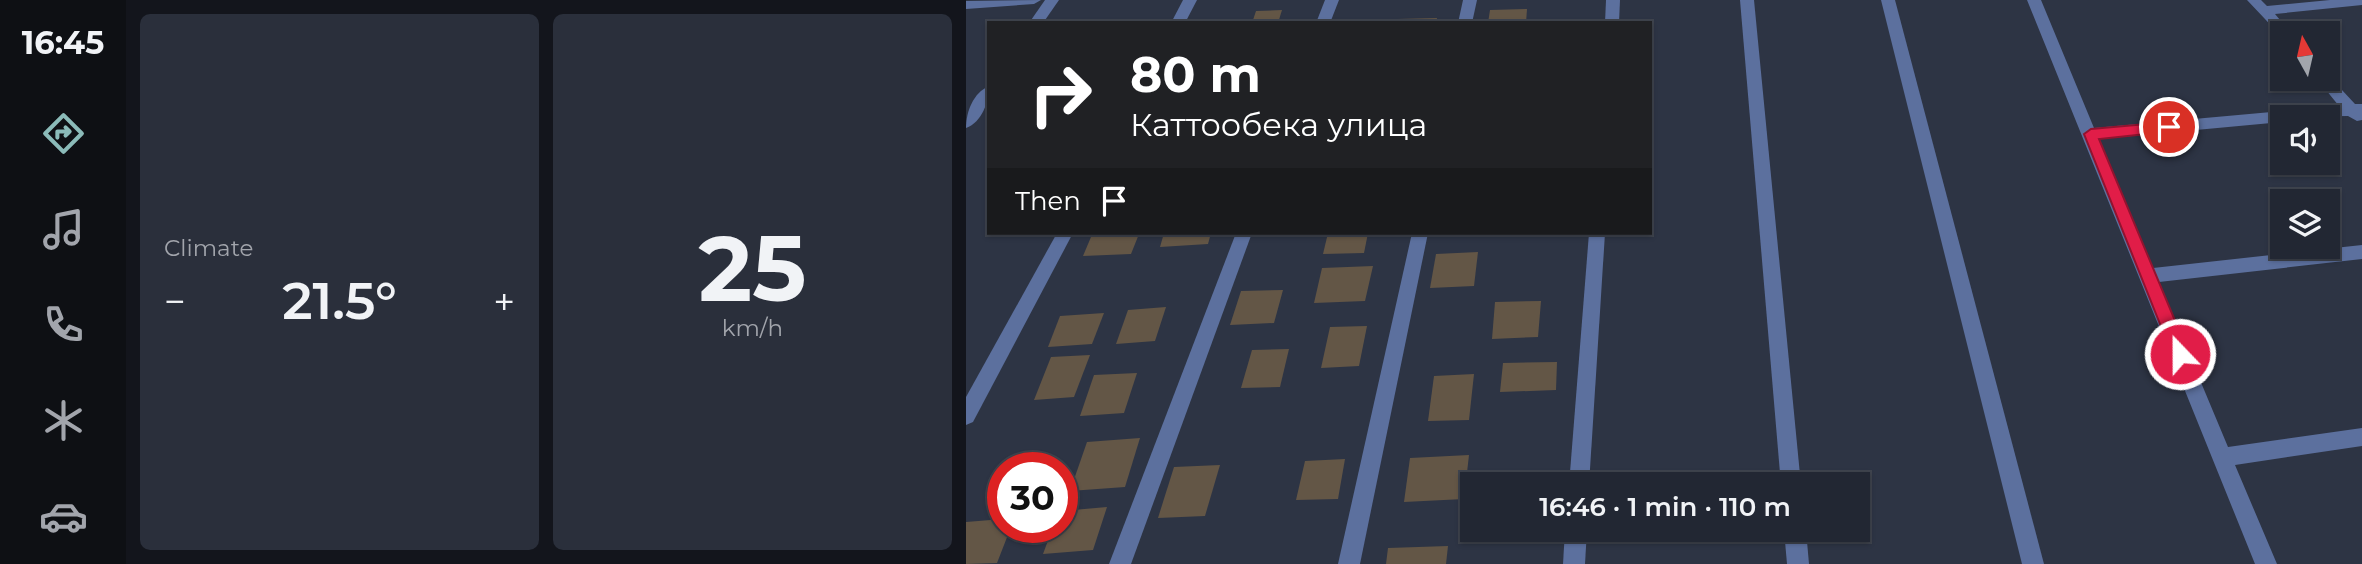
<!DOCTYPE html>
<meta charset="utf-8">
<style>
:root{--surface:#222733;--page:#2a2f3b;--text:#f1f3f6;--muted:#a2a5ac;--line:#3f444e;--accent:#8bbbb9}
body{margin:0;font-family:Montserrat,sans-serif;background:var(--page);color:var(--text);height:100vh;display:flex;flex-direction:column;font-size:26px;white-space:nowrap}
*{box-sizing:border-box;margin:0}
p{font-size:23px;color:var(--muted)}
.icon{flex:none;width:38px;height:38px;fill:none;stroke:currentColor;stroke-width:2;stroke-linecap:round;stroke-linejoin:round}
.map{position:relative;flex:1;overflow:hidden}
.sheet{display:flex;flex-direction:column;gap:14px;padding:14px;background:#13151c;width:840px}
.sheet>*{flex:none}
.guide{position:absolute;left:21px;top:21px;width:665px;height:214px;border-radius:0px;box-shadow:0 2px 5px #0004,0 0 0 2px var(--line);background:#202124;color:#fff;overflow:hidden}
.needle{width:46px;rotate:352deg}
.fabs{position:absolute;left:1304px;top:21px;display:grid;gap:14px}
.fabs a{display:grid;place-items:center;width:70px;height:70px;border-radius:0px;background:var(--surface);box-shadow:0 2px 5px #0004,0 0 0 2px var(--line);font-size:35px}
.speed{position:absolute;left:21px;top:452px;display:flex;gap:14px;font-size:35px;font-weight:700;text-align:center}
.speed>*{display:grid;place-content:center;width:91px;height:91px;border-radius:50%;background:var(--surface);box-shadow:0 2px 5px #0004,0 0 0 2px var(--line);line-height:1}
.speed .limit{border:10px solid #d22;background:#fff;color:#111}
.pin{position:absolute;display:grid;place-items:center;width:60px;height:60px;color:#fff;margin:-30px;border:4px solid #fff;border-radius:50%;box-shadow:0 2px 7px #0007}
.me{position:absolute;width:77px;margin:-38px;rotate:338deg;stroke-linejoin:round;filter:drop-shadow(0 0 5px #0008)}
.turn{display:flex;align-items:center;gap:24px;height:147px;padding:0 28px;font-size:32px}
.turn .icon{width:91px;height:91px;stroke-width:2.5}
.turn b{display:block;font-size:49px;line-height:60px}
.then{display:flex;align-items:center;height:66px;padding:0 28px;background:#0003;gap:14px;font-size:26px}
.big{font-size:52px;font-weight:600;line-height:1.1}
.sheet .card{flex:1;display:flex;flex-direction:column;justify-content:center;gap:10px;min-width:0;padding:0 24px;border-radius:10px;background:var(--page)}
.sheet .dial{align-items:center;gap:0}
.dial b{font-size:91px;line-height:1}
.heat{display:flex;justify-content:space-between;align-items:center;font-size:38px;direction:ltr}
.sheet .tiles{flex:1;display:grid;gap:14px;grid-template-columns:repeat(2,1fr)}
.trip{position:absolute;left:494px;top:472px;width:410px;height:70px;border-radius:0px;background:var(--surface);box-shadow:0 2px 5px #0004,0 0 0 2px var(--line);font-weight:600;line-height:70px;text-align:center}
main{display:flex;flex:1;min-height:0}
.tab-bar{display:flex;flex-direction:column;width:126px;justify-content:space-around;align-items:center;background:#0e1014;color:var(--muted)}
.tab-bar .icon{width:49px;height:49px}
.tab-bar .current{color:var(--accent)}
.tab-bar b{font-size:32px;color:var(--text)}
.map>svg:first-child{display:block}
.building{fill:#635646}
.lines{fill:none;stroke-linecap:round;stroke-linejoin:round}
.minor{fill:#5c709e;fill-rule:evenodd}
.route{fill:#e11d48;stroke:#92132f;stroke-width:2}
</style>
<main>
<nav class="tab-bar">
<b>16:45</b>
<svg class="icon current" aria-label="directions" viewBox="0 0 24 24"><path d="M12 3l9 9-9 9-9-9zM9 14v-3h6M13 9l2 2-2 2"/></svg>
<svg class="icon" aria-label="music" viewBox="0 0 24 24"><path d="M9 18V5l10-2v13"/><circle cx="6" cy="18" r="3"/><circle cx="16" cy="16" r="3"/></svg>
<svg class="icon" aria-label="phone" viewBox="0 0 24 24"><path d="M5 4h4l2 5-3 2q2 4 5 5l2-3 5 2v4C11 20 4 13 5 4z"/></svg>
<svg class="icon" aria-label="climate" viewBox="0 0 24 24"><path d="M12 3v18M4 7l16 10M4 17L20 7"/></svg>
<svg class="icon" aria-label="car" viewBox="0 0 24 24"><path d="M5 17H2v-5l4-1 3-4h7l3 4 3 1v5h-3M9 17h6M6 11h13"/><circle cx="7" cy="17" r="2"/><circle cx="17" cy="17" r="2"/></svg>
</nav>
<section class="sheet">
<div class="tiles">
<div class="card"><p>Climate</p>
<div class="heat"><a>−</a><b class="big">21.5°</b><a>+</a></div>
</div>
<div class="card dial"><b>25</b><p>km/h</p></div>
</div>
</section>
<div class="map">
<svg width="1396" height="564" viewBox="0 0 1396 564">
<rect width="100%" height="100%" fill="#2d3444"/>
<g class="building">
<path d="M 561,9 L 560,23 L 522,23 L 524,10 Z"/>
<path d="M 316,10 L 312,23 L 286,23 L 290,11 Z"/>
<path d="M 471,18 L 470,23 L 430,23 L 431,19 Z"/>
<path d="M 198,233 L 245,233 L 242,244 L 194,247 Z"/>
<path d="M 362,233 L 402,233 L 398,253 L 357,254 Z"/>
<path d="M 173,234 L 165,254 L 117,256 L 125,237 Z"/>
<path d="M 512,252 L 508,286 L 464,288 L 470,254 Z"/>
<path d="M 407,266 L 399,301 L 348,303 L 356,268 Z"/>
<path d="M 317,290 L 308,323 L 264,325 L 275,291 Z"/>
<path d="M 575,301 L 572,337 L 526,339 L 529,302 Z"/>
<path d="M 200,307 L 189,341 L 150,344 L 162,310 Z"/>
<path d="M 138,313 L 126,344 L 82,347 L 94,316 Z"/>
<path d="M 401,326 L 393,366 L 355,368 L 364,327 Z"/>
<path d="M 323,349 L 314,387 L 275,388 L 286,350 Z"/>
<path d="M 124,355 L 108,397 L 68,400 L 85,357 Z"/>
<path d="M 591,362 L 590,390 L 534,392 L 537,363 Z"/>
<path d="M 171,373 L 158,413 L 114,416 L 128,375 Z"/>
<path d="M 508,374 L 503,420 L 462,421 L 468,376 Z"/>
<path d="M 174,438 L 159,487 L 104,491 L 121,442 Z"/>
<path d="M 503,455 L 498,499 L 438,502 L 444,458 Z"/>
<path d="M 379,459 L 372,499 L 330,500 L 339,461 Z"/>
<path d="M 254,465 L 239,516 L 192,518 L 208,467 Z"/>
<path d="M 141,507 L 127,550 L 77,554 L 87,527 L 96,527 L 96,511 Z"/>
<path d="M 37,519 L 37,527 L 45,527 L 31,563 L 0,564 L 0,522 Z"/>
<path d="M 482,546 L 480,564 L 420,564 L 422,548 Z"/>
</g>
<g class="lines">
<g class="minor">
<path d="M 75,0 L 68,4 L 0,9 L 0,1 Z"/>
<path d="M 79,0 L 93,0 L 77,23 L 63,23 Z"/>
<path d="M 217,0 L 231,0 L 219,23 L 205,23 Z"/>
<path d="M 359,0 L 373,0 L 364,23 L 350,23 Z"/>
<path d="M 497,0 L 511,0 L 506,23 L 492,23 Z"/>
<path d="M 640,0 L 654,0 L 653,23 L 639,23 Z"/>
<path d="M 774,0 L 788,0 L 835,485 L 815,485 Z"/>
<path d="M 915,0 L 929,0 L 1078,564 L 1056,564 Z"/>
<path d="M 1061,0 L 1075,0 L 1128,128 L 1373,106 L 1351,79 L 1362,79 L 1362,75 L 1389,104 L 1396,104 L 1396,120 L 1391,121 L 1382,116 L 1316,117 L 1316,122 L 1133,139 L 1187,268 L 1396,245 L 1396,259 L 1193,282 L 1262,447 L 1396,428 L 1396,446 L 1269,465 L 1311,564 L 1289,564 Z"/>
<path d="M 1281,0 L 1295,0 L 1301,6 L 1364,0 L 1396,0 L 1396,5 L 1309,14 L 1325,33 L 1316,33 L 1316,37 Z"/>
<path d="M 23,86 C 23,102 16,122 0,128 C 0,112 7,93 23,86 Z"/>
<path d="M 91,233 L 107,233 L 7,422 L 0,425 L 0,397 Z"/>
<path d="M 270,233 L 286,233 L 165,564 L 143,564 Z"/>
<path d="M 446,233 L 462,233 L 394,564 L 372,564 Z"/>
<path d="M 623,233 L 639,233 L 623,485 L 603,485 Z"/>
<path d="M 599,530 L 621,530 L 619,564 L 597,564 Z"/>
<path d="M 818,530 L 840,530 L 843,564 L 821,564 Z"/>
</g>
</g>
<path class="route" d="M 1203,122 L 1208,124 L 1208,131 L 1133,139 L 1223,354 L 1220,359 L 1214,361 L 1208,359 L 1118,134 L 1125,129 Z"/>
</svg>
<div class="fabs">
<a><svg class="needle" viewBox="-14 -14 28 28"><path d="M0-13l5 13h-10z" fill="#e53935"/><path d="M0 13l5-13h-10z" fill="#a2a5ac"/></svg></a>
<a><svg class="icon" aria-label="sound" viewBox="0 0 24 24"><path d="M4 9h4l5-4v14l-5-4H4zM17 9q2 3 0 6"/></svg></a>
<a><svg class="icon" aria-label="layers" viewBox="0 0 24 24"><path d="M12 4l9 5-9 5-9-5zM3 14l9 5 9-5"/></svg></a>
</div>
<div class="speed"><div class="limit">30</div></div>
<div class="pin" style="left:1203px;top:127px;background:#d93025"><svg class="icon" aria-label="arrive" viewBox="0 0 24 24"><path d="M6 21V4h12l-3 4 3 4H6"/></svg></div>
<svg class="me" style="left:1214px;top:354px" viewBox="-20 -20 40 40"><circle r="17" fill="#e11d48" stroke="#fff" stroke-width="3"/><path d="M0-11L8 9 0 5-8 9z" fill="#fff"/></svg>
<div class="trip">16:46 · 1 min · 110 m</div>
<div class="guide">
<div class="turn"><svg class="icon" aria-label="right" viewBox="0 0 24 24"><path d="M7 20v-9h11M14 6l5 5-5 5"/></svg><div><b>80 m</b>Каттообека улица</div></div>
<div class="then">Then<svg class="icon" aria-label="arrive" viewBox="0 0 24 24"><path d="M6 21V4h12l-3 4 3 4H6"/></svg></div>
</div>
</div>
</main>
